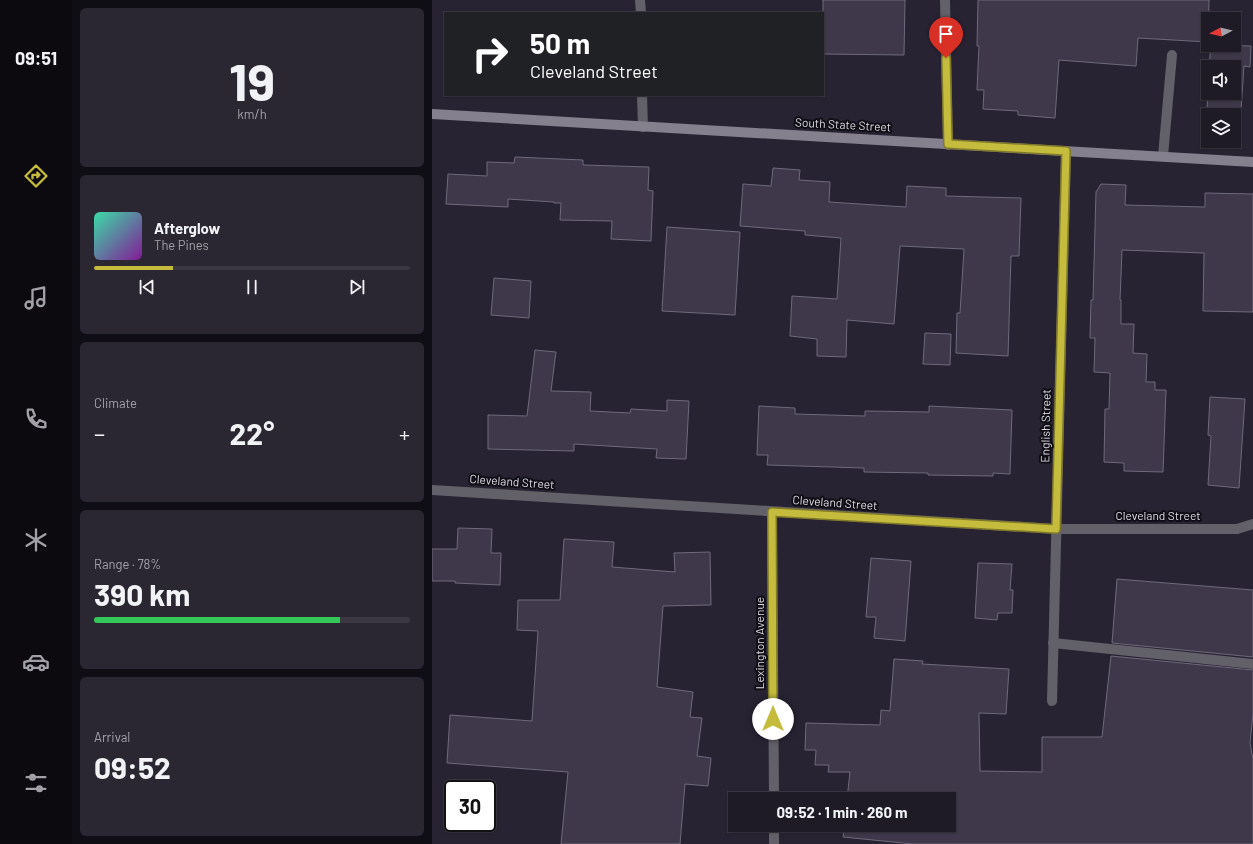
<!DOCTYPE html>
<meta charset="utf-8">
<style>
:root{--surface:#1e1a26;--page:#2b2732;--text:#f1f3f6;--muted:#a1a1a7;--line:#3c3843;--accent:#c5bc3d}
body{margin:0;font-family:Barlow,sans-serif;background:var(--page);color:var(--text);height:100vh;display:flex;flex-direction:column;font-size:15px;white-space:nowrap}
*{box-sizing:border-box;margin:0}
p{font-size:13px;color:var(--muted)}
.icon{flex:none;width:22px;height:22px;fill:none;stroke:currentColor;stroke-width:2;stroke-linecap:round;stroke-linejoin:round}
.map{position:relative;flex:1;overflow:hidden}
.drawer{display:flex;flex-direction:column;gap:8px;padding:8px;background:#100e15;width:360px}
.drawer>*{flex:none}
.hud{position:absolute;left:12px;top:12px;width:380px;height:84px;border-radius:0px;box-shadow:0 1px 3px #0004,0 0 0 1px var(--line);background:#202124;color:#fff;overflow:hidden}
.needle{width:26px;rotate:263deg}
.controls{position:absolute;left:769px;top:12px;display:grid;gap:8px}
.controls a{display:grid;place-items:center;width:40px;height:40px;border-radius:0px;background:var(--surface);box-shadow:0 1px 3px #0004,0 0 0 1px var(--line);font-size:20px}
.speed{position:absolute;left:12px;top:780px;display:flex;gap:8px;font-size:20px;font-weight:700;text-align:center}
.speed>*{display:grid;place-content:center;width:52px;height:52px;border-radius:50%;background:var(--surface);box-shadow:0 1px 3px #0004,0 0 0 1px var(--line);line-height:1}
.speed .limit{border:2px solid #111;border-radius:6px;background:#fff;color:#111}
.pin{position:absolute;display:grid;place-items:center;width:34px;height:34px;color:#fff;margin:-41px -17px;border-radius:50% 50% 50% 0;rotate:-45deg;box-shadow:0 0 4px #0007}
.pin .icon{rotate:45deg}
.me{position:absolute;width:44px;margin:-22px;rotate:0deg;stroke-linejoin:round;filter:drop-shadow(0 0 3px #0008)}
.turn{display:flex;align-items:center;gap:14px;height:84px;padding:0 20px;font-size:18px}
.turn .icon{width:52px;height:52px;stroke-width:2.5}
.turn b{display:block;font-size:28px;line-height:34px}
.big{font-size:30px;font-weight:700;line-height:1.1}
.drawer .card{flex:1;display:flex;flex-direction:column;justify-content:center;gap:6px;min-width:0;padding:0 14px;border-radius:6px;background:var(--page)}
.drawer .dial{align-items:center;gap:0}
.dial b{font-size:52px;line-height:1}
.song{display:flex;align-items:center;gap:12px}
.cover{width:48px;height:48px;border-radius:6px;background:linear-gradient(135deg,hsl(160 70% 55%),hsl(290 70% 35%))}
.played{height:4px;border-radius:2px;background:linear-gradient(90deg,var(--accent) 25%,var(--line) 25%)}
.keys{display:flex;justify-content:space-around;direction:ltr}
.heat{display:flex;justify-content:space-between;align-items:center;font-size:22px;direction:ltr}
.charge{height:6px;border-radius:3px;background:linear-gradient(90deg,#34c759 78%,var(--line) 0)}
.trip{position:absolute;left:296px;top:792px;width:228px;height:40px;border-radius:0px;background:var(--surface);box-shadow:0 1px 3px #0004,0 0 0 1px var(--line);font-weight:700;line-height:40px;text-align:center}
main{display:flex;flex:1;min-height:0}
.tab-bar{display:flex;flex-direction:column;width:72px;justify-content:space-around;align-items:center;background:#0c0a0f;color:var(--muted)}
.tab-bar .icon{width:28px;height:28px}
.tab-bar .current{color:var(--accent)}
.tab-bar b{font-size:18px;color:var(--text)}
.map>svg:first-child{display:block}
.building{fill:#3e384a;stroke:#6f697d}
.lines{fill:none;stroke-linecap:round;stroke-linejoin:round}
.lane{stroke:#626068;stroke-width:10}
.street{stroke:#626068;stroke-width:10}
.secondary{stroke:#84808e;stroke-width:10}
.route-casing{stroke:#807a28;stroke-width:10}
.route{stroke:#c5bc3d;stroke-width:7}
.labels{text-anchor:middle;stroke-width:4;stroke-linejoin:round;paint-order:stroke}
.street-label{font-size:12px;fill:#dcd9e4;stroke:#100e15}
</style>
<main>
<nav class="tab-bar">
<b>09:51</b>
<svg class="icon current" aria-label="directions" viewBox="0 0 24 24"><path d="M12 3l9 9-9 9-9-9zM9 14v-3h6M13 9l2 2-2 2"/></svg>
<svg class="icon" aria-label="music" viewBox="0 0 24 24"><path d="M9 18V5l10-2v13"/><circle cx="6" cy="18" r="3"/><circle cx="16" cy="16" r="3"/></svg>
<svg class="icon" aria-label="phone" viewBox="0 0 24 24"><path d="M5 4h4l2 5-3 2q2 4 5 5l2-3 5 2v4C11 20 4 13 5 4z"/></svg>
<svg class="icon" aria-label="climate" viewBox="0 0 24 24"><path d="M12 3v18M4 7l16 10M4 17L20 7"/></svg>
<svg class="icon" aria-label="car" viewBox="0 0 24 24"><path d="M5 17H2v-5l4-1 3-4h7l3 4 3 1v5h-3M9 17h6M6 11h13"/><circle cx="7" cy="17" r="2"/><circle cx="17" cy="17" r="2"/></svg>
<svg class="icon" aria-label="filters" viewBox="0 0 24 24"><path d="M4 7h16M4 17h16"/><circle cx="9" cy="7" r="2"/><circle cx="15" cy="17" r="2"/></svg>
</nav>
<section class="drawer">
<div class="card dial"><b>19</b><p>km/h</p></div>
<div class="card">
<div class="song"><i class="cover"></i><div><b>Afterglow</b><p>The Pines</p></div></div>
<div class="played"></div>
<div class="keys"><svg class="icon" aria-label="previous" viewBox="0 0 24 24"><path d="M18 5L8 12l10 7zM5 5v14"/></svg><svg class="icon" aria-label="pause" viewBox="0 0 24 24"><path d="M8 5v14M16 5v14"/></svg><svg class="icon" aria-label="next" viewBox="0 0 24 24"><path d="M6 5l10 7-10 7zM19 5v14"/></svg></div>
</div>
<div class="card"><p>Climate</p>
<div class="heat"><a>−</a><b class="big">22°</b><a>+</a></div>
</div>
<div class="card"><p>Range · 78%</p><b class="big">390 km</b><div class="charge"></div></div>
<div class="card"><p>Arrival</p><b class="big">09:52</b></div>
</section>
<div class="map">
<svg width="821" height="844" viewBox="0 0 821 844">
<rect width="100%" height="100%" fill="#282333"/>
<g class="building">
<path d="M 391,0 L 473,0 L 472,55 L 391,54 Z"/>
<path d="M 546,0 L 777,0 L 776,42 L 706,38 L 704,66 L 627,60 L 623,118 L 586,115 L 586,111 L 551,109 L 552,90 L 545,90 L 547,46 L 545,46 Z"/>
<path d="M 779,45 L 819,46 L 818,67 L 812,66 L 808,125 L 802,125 L 802,115 L 776,115 L 776,123 L 774,123 L 776,93 L 802,93 L 802,67 L 777,67 Z"/>
<path d="M 83,157 L 151,160 L 151,165 L 217,167 L 216,190 L 221,191 L 219,241 L 179,239 L 180,221 L 128,220 L 129,203 L 122,203 L 122,202 L 76,199 L 76,207 L 14,204 L 16,174 L 55,176 L 55,162 L 82,163 Z"/>
<path d="M 341,168 L 368,170 L 367,180 L 398,182 L 397,202 L 474,207 L 475,186 L 514,188 L 514,196 L 589,198 L 587,256 L 579,256 L 576,356 L 524,353 L 525,313 L 528,313 L 532,249 L 468,246 L 462,324 L 415,320 L 414,357 L 385,356 L 385,339 L 358,336 L 360,296 L 405,299 L 409,238 L 373,235 L 373,231 L 308,226 L 311,184 L 339,186 Z"/>
<path d="M 669,184 L 694,185 L 693,205 L 773,207 L 773,193 L 821,194 L 821,312 L 771,311 L 772,253 L 690,250 L 688,300 L 689,300 L 689,324 L 702,324 L 701,353 L 715,354 L 714,382 L 723,382 L 723,390 L 734,390 L 731,472 L 692,471 L 692,463 L 672,462 L 673,409 L 677,409 L 678,373 L 662,372 L 663,338 L 658,338 L 659,300 L 661,300 L 664,192 Z"/>
<path d="M 235,227 L 308,232 L 303,315 L 230,311 Z"/>
<path d="M 62,278 L 99,281 L 97,318 L 59,315 Z"/>
<path d="M 493,333 L 519,334 L 518,365 L 491,364 Z"/>
<path d="M 103,350 L 124,352 L 119,391 L 159,392 L 158,411 L 198,413 L 199,409 L 235,411 L 235,400 L 257,401 L 254,459 L 224,458 L 225,449 L 142,444 L 142,451 L 56,449 L 56,415 L 95,416 Z"/>
<path d="M 778,397 L 813,399 L 807,488 L 776,485 L 779,436 L 776,435 Z"/>
<path d="M 327,406 L 363,408 L 363,414 L 433,416 L 433,411 L 497,412 L 497,406 L 580,410 L 578,474 L 561,473 L 561,476 L 496,475 L 496,473 L 432,472 L 432,468 L 335,465 L 336,455 L 325,455 Z"/>
<path d="M 26,528 L 60,529 L 59,553 L 69,553 L 68,585 L 23,583 L 23,581 L 0,581 L 0,549 L 25,549 Z"/>
<path d="M 132,539 L 182,542 L 180,567 L 243,572 L 242,553 L 278,552 L 279,605 L 231,606 L 225,687 L 261,692 L 258,717 L 270,718 L 265,756 L 279,758 L 276,786 L 253,784 L 248,844 L 129,844 L 136,772 L 15,763 L 18,715 L 100,721 L 106,631 L 85,630 L 86,600 L 128,600 Z"/>
<path d="M 439,558 L 479,561 L 473,641 L 442,638 L 444,617 L 434,617 Z"/>
<path d="M 546,563 L 580,564 L 578,590 L 581,590 L 580,613 L 566,613 L 565,620 L 543,618 Z"/>
<path d="M 685,579 L 821,590 L 821,657 L 680,643 Z"/>
<path d="M 679,656 L 821,670 L 821,714 L 818,743 L 821,759 L 821,844 L 481,844 L 411,837 L 413,825 L 517,825 L 517,799 L 415,799 L 418,772 L 396,772 L 397,765 L 383,765 L 384,750 L 373,750 L 374,723 L 448,725 L 449,710 L 458,711 L 462,659 L 491,661 L 490,664 L 577,669 L 574,714 L 547,713 L 548,771 L 610,772 L 610,737 L 670,737 Z"/>
</g>
<g class="lines">
<g class="lane">
<path d="M 731,156 L 740,55"/>
<path d="M 805,529 L 821,524"/>
<path d="M 621,643 L 821,664"/>
</g>
<g class="street">
<path d="M 208,0 L 209,13"/>
<path d="M 513,0 L 516,145"/>
<path d="M 210,95 L 211,127"/>
<path d="M 0,490 L 624,529 L 805,529"/>
<path d="M 340,512 L 342,799"/>
<path d="M 620,701 L 634,151"/>
<path d="M 342,825 L 342,844"/>
</g>
<path class="secondary" d="M 0,114 L 821,162"/>
</g>
<g class="lines">
<g class="route-casing">
<path id="route" d="M 341,719 L 340,512 L 624,529 L 634,151 L 516,144 L 514,58"/>
</g>
<use href="#route" class="route"/>
</g>
<g class="labels">
<g class="street-label">
<text transform="translate(411 125) rotate(3)" y="4">South State Street</text>
<text transform="translate(614 426) rotate(-89)" y="4">English Street</text>
<text transform="translate(80 482) rotate(4)" y="4">Cleveland Street</text>
<text transform="translate(403 503) rotate(4)" y="4">Cleveland Street</text>
<text x="726" y="520">Cleveland Street</text>
<text transform="translate(328 643) rotate(-90)" y="4">Lexington Avenue</text>
</g>
</g>
</svg>
<div class="controls">
<a><svg class="needle" viewBox="-14 -14 28 28"><path d="M0-13l5 13h-10z" fill="#e53935"/><path d="M0 13l5-13h-10z" fill="#a1a1a7"/></svg></a>
<a><svg class="icon" aria-label="sound" viewBox="0 0 24 24"><path d="M4 9h4l5-4v14l-5-4H4zM17 9q2 3 0 6"/></svg></a>
<a><svg class="icon" aria-label="layers" viewBox="0 0 24 24"><path d="M12 4l9 5-9 5-9-5zM3 14l9 5 9-5"/></svg></a>
</div>
<div class="speed"><div class="limit">30</div></div>
<div class="pin" style="left:514px;top:58px;background:#d93025"><svg class="icon" aria-label="arrive" viewBox="0 0 24 24"><path d="M6 21V4h12l-3 4 3 4H6"/></svg></div>
<svg class="me" style="left:341px;top:719px" viewBox="-20 -20 40 40"><circle r="19" fill="#fff"/><path d="M0-13L10 11 0 6-10 11z" fill="#c5bc3d"/></svg>
<div class="trip">09:52 · 1 min · 260 m</div>
<div class="hud">
<div class="turn"><svg class="icon" aria-label="right" viewBox="0 0 24 24"><path d="M7 20v-9h11M14 6l5 5-5 5"/></svg><div><b>50 m</b>Cleveland Street</div></div>
</div>
</div>
</main>
